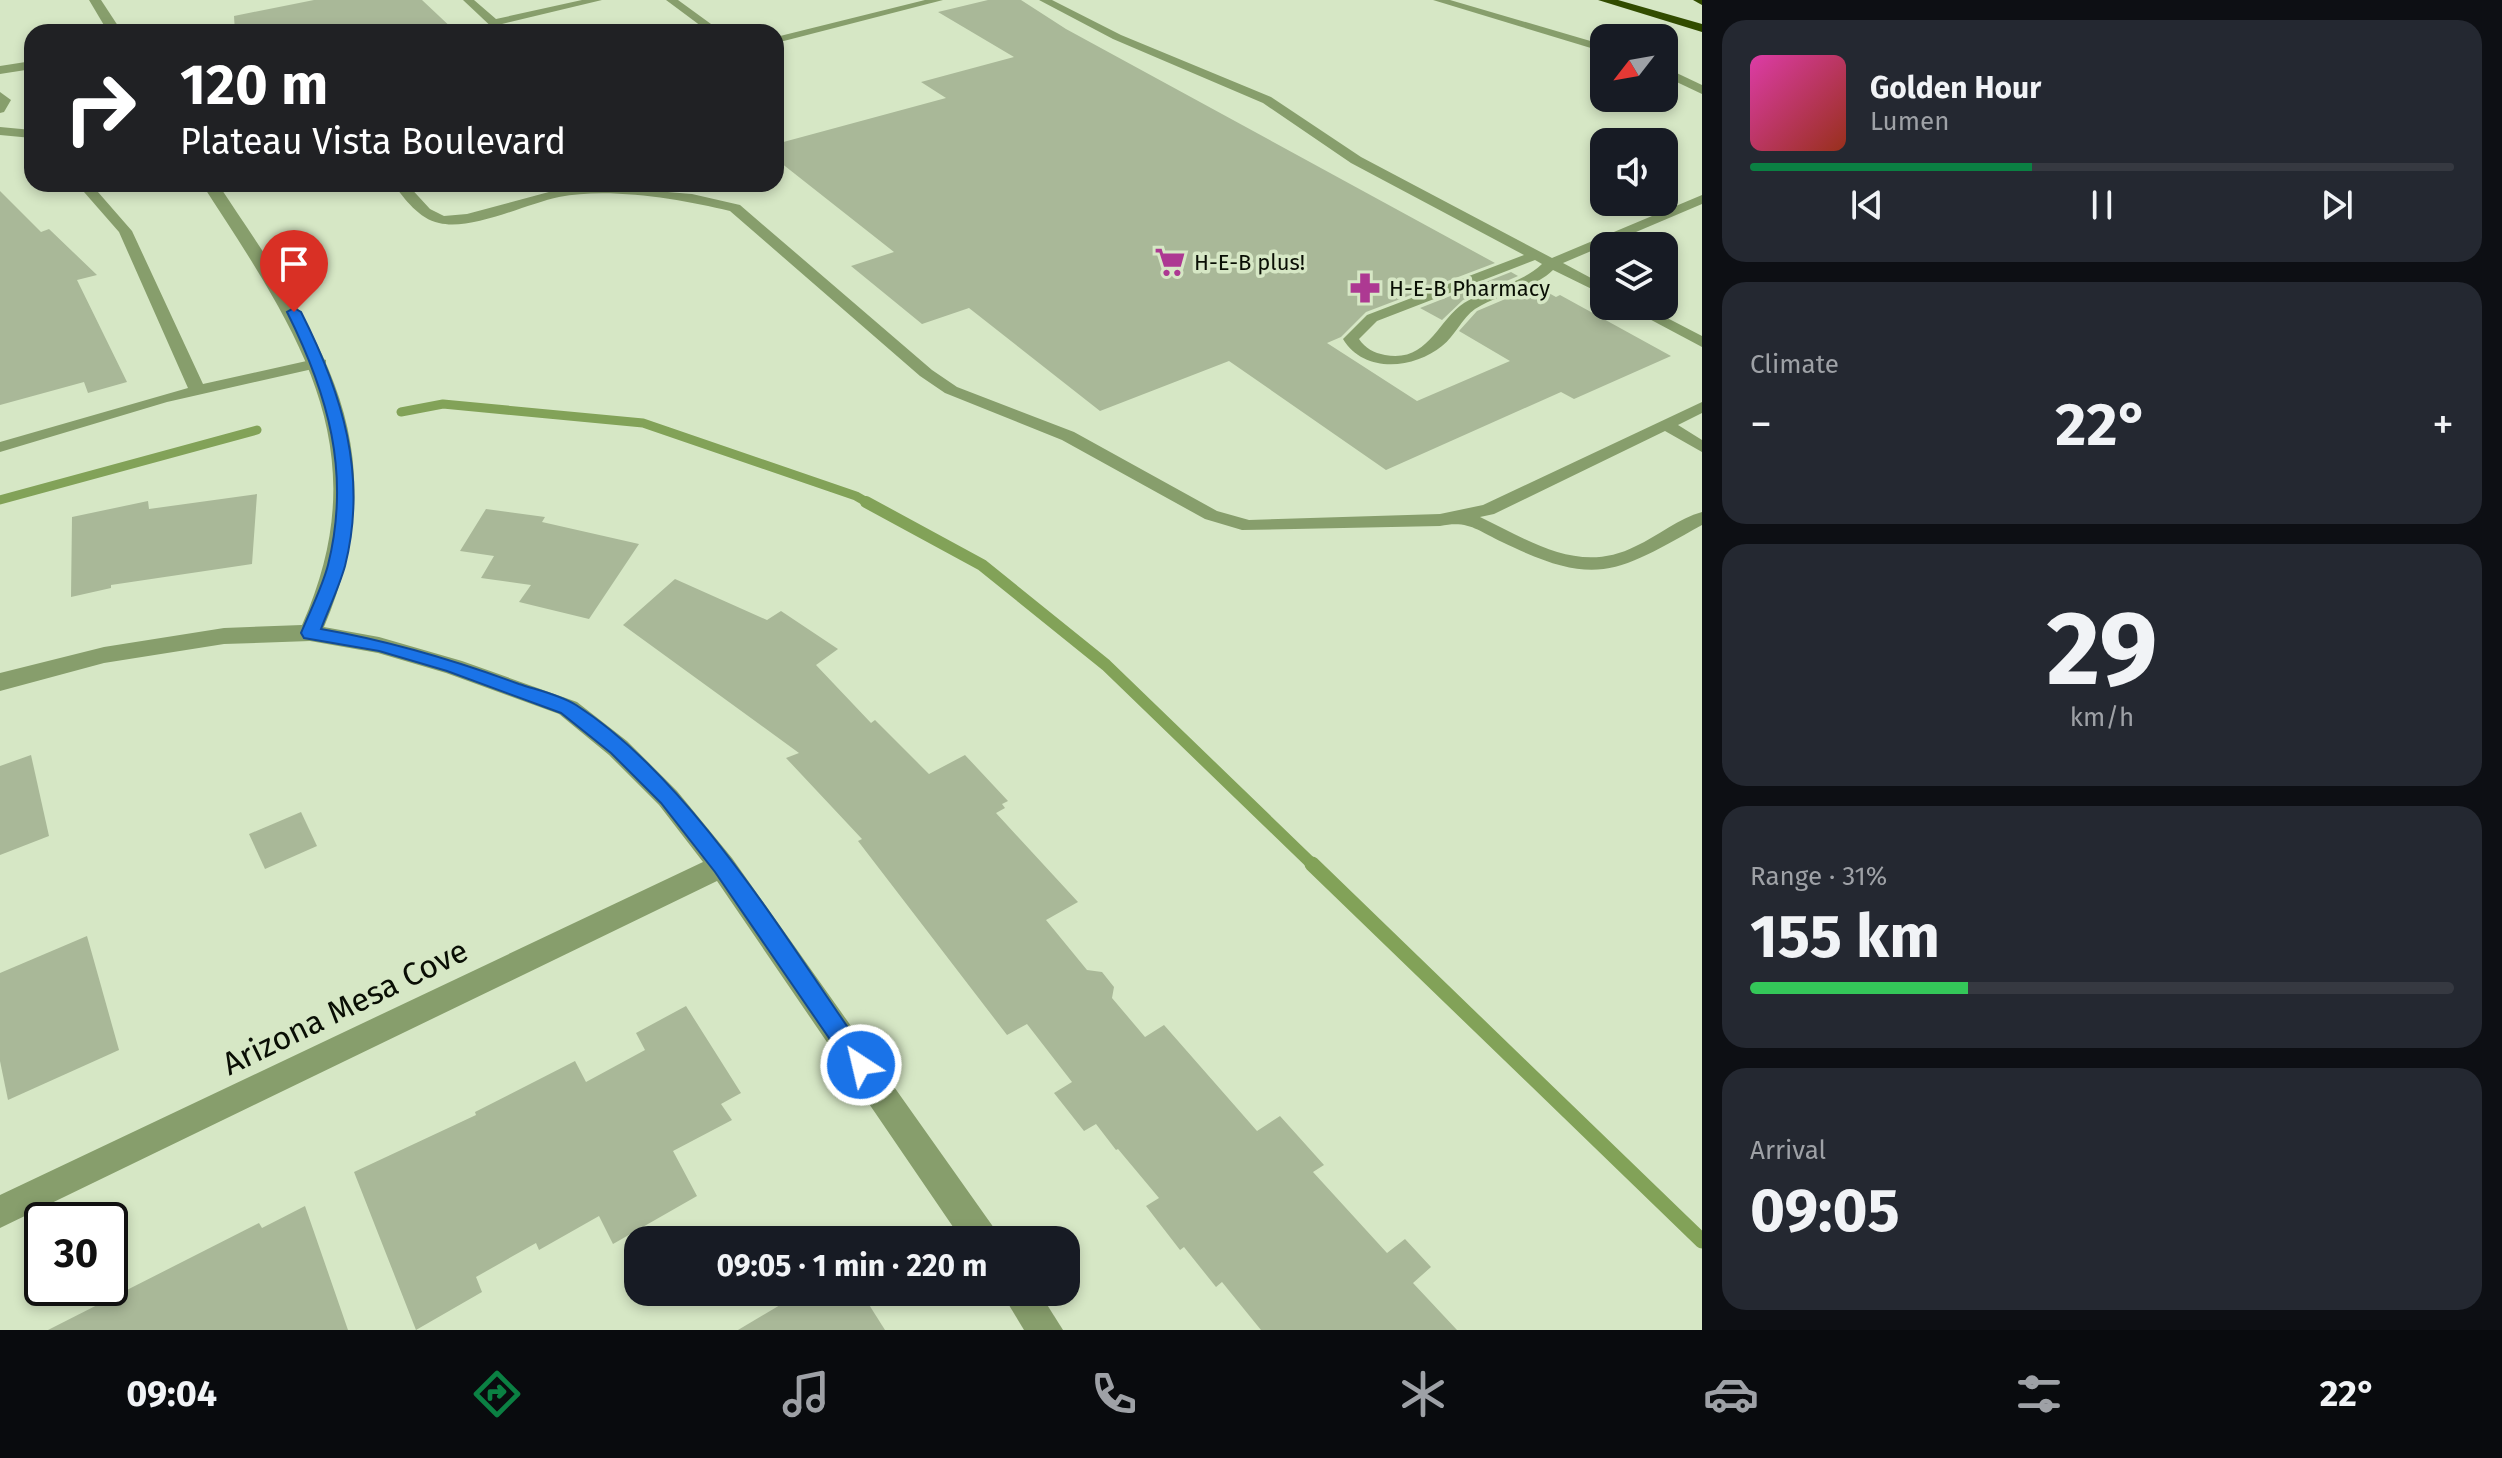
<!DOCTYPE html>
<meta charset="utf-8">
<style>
:root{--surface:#171b24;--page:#242831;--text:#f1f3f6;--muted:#9ea1a6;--line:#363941;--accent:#0b8043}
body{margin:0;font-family:"Fira Sans",sans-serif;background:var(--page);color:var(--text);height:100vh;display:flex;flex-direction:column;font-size:30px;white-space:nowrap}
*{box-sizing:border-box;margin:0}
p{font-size:26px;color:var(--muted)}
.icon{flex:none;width:44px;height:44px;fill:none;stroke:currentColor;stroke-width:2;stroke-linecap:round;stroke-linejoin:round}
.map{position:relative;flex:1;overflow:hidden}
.drawer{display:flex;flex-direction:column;gap:20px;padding:20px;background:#0d0f14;width:800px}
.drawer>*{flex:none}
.banner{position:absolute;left:24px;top:24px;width:760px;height:168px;border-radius:24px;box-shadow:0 4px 12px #0003;background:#202124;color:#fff;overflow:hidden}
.needle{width:52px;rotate:239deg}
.fabs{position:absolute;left:1590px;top:24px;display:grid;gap:16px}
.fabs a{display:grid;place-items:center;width:88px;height:88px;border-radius:16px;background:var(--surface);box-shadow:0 4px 12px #0003;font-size:40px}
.speed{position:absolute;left:24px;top:1202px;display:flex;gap:16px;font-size:40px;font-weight:700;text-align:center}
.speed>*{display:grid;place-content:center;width:104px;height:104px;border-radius:50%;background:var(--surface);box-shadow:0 4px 12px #0003;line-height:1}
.speed .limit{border:4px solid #111;border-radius:12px;background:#fff;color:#111}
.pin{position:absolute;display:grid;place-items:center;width:68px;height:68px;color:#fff;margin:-82px -34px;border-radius:50% 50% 50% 0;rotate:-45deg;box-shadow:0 0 8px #0007}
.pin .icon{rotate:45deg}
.me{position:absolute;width:88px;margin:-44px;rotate:325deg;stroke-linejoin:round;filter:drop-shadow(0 0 6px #0008)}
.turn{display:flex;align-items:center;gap:28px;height:168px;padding:0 24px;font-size:36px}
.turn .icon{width:104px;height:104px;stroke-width:2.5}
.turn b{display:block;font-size:56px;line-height:68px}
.big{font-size:60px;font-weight:700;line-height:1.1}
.drawer .tile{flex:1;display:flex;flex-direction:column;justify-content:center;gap:12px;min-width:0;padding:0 28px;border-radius:24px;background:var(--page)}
.drawer .dial{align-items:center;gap:0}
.dial b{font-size:104px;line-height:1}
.song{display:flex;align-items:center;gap:24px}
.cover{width:96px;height:96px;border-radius:12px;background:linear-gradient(135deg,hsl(320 70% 55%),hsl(10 70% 35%))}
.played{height:8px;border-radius:4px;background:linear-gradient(90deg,var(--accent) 40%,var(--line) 40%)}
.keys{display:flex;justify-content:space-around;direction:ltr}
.heat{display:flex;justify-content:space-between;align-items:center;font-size:44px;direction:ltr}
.charge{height:12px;border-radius:6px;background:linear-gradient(90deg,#34c759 31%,var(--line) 0)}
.trip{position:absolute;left:624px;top:1226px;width:456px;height:80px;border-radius:24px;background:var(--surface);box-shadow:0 4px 12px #0003;font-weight:700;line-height:80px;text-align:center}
.tab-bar{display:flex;height:128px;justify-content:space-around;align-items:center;background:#090b0e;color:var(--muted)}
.tab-bar .icon{width:56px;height:56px}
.tab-bar .active{color:var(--accent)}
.tab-bar b{font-size:36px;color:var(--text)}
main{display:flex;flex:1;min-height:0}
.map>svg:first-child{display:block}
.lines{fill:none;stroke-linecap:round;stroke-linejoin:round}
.stream-far2{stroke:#82a258;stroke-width:9}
.stream-far1{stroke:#82a258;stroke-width:12}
.stream{stroke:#82a258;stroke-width:15}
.building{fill:#a9b898}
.lane{fill:#879e6c;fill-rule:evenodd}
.street{fill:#879e6c;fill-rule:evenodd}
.highway{fill:#324c00;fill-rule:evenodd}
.route{fill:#1a73e8;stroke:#114b97;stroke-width:2}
.labels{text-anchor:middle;stroke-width:7;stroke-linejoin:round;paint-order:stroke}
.far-poi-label{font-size:22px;fill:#090e04;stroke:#d6e7c5;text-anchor:start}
.near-street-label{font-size:32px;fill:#090e04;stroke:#d6e7c5}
</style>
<main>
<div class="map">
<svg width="1702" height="1330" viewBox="0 0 1702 1330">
<rect width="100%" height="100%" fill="#d6e7c5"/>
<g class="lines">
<g class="stream-far2">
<path d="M 401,412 L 443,404 L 643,423 L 856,496 L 870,504"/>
<path d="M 0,500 L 257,430"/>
</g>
<path class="stream-far1" d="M 866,502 L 982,565 L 1106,665 L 1314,866"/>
<path class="stream" d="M 1312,864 L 1702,1241"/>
</g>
<g class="building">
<path d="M 314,0 L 422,0 L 456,32 L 235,32 L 234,16 Z"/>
<path d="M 988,0 L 1021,0 L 1066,29 L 1495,263 L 1366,312 L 1341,337 L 1327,343 L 1417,401 L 1510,361 L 1459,331 L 1477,311 L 1536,286 L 1556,297 L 1560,295 L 1671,356 L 1574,399 L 1561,392 L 1386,470 L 1229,361 L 1100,411 L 969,308 L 922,324 L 851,266 L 894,252 L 776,159 L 776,144 L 946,98 L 921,82 L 1014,57 L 938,12 Z"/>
<path d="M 0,191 L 41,232 L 49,229 L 97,275 L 77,280 L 127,382 L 88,393 L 84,382 L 0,405 Z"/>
<path d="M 1511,272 L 1518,276 L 1463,300 L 1442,320 L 1420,308 Z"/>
<path d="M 257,494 L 252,564 L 111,585 L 111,588 L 71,597 L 72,517 L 148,501 L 149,509 Z"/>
<path d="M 486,509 L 545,517 L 542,522 L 639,544 L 589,619 L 519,602 L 531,585 L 481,578 L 494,556 L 460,551 Z"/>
<path d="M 675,579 L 767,620 L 781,611 L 838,649 L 816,665 L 871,723 L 875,720 L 929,774 L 965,755 L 1008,801 L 1002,804 L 1005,808 L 996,813 L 1078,902 L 1046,920 L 1087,970 L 1102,972 L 1114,987 L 1112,998 L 1145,1037 L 1164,1025 L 1257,1131 L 1280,1116 L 1324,1165 L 1313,1172 L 1387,1253 L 1405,1239 L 1431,1267 L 1413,1283 L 1457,1330 L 1261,1330 L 1222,1282 L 1216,1287 L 1184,1247 L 1180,1250 L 1146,1206 L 1159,1198 L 1118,1149 L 1116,1150 L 1096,1124 L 1084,1131 L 1054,1093 L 1072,1082 L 1027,1024 L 1007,1035 L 858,841 L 862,839 L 786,758 L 799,753 L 623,625 Z"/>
<path d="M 31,755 L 49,836 L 0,855 L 0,766 Z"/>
<path d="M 301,812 L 317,846 L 265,869 L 249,834 Z"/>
<path d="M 87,936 L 119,1050 L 8,1100 L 0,1061 L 0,973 Z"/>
<path d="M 686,1006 L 741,1093 L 721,1104 L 732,1120 L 673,1151 L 697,1196 L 613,1244 L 599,1216 L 539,1250 L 536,1243 L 476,1277 L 482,1292 L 416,1330 L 354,1172 L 476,1115 L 475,1112 L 575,1061 L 586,1082 L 645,1050 L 636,1033 Z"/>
<path d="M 305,1206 L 348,1330 L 48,1330 L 259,1223 L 262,1228 Z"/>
<path d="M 802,1292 L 861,1292 L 885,1330 L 738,1330 Z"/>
</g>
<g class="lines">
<g class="lane">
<path d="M 463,0 L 474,0 L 496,19 L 582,0 L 602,0 L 502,24 L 510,32 L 497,32 Z"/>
<path d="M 666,0 L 678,0 L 722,32 L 709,32 Z"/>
<path d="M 925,0 L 943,0 L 776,43 L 776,37 Z"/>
<path d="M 1039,0 L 1052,0 L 1121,35 L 1271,97 L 1361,157 L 1552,258 L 1702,195 L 1702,204 L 1563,263 L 1604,285 L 1604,295 L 1553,270 C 1531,291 1500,293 1475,309 C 1462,318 1455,336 1442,346 C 1414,369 1364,374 1343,339 L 1367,315 L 1524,255 L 1351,163 L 1263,103 L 1113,39 ZM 1535,260 L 1542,264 C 1520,285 1489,287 1464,303 C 1437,321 1428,363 1385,355 C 1374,353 1365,348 1359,339 L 1377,321 Z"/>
<path d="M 1433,0 L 1450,0 L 1604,45 L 1604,52 Z"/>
<path d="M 32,61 L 32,69 L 0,74 L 0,66 Z"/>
<path d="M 1664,67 L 1702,85 L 1702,94 L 1664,76 Z"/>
<path d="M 0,92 L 11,100 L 4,112 L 0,113 Z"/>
<path d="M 0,127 L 32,130 L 32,138 L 0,135 Z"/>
<path d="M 77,184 L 91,184 L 132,231 L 203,384 L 320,358 L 326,360 L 326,366 L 167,402 L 0,452 L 0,442 L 188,388 L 119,232 Z"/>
<path d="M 393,184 L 407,184 L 430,209 L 444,216 L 467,214 L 560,189 L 595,186 L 692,194 L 740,205 L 932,370 L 957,387 L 1074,432 L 1217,511 L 1249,520 L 1440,514 L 1483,505 L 1702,402 L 1702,413 L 1678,425 L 1702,440 L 1702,452 L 1665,431 L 1494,514 L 1480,517 C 1532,542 1580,575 1636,546 C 1658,536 1679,518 1702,512 L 1702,525 C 1616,573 1597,588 1502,542 C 1477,530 1468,520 1440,526 L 1242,530 L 1205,519 L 1062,440 L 945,393 L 920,376 L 730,211 C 680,199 610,187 559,197 C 526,204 471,231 439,223 C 419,219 405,199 393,184 Z"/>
<path d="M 1625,306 L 1644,306 L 1702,336 L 1702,347 Z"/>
</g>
<g class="street">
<path d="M 89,0 L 101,0 L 122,32 L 108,32 Z"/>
<path d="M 202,184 L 218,184 C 317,333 402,443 324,627 L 379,637 L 462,661 L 577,702 L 627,741 L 677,791 L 732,858 L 994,1228 L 999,1240 L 962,1240 L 717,881 L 0,1228 L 0,1195 L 703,862 L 659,805 L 609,755 L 559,714 L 446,673 L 378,653 L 310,641 L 224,644 L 104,663 L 0,691 L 0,673 L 104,647 L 224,628 L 302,625 C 381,447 297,331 202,184 Z"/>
<path d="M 1001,1292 L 1039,1292 L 1063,1330 L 1024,1330 Z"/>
</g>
<g class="highway">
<path d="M 1598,0 L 1618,0 L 1702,24 L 1702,32 Z"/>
<path d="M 1693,0 L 1702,0 L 1702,5 Z"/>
</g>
</g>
<path class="route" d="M 294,308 L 301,312 C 342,393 368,475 345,566 C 339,587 329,608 321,629 C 390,641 454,660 519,684 C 537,690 560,695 576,705 C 692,779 790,946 869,1058 L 872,1065 L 869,1073 L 861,1076 L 853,1073 L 715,872 L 661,803 L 611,753 L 561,713 L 447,671 L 379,651 L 304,638 L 301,633 C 310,611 322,588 328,565 C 351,473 328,394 287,312 Z"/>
<defs>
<g id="supermarket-bare" transform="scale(2.4)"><path d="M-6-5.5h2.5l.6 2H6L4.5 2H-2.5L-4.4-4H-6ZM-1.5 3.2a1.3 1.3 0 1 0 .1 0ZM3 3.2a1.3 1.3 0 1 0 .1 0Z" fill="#ad3992" stroke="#d6e7c5" stroke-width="2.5" paint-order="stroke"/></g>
<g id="pharmacy-bare" transform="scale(2.4)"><path d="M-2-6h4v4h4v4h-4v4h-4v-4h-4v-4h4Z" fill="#ad3992" stroke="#d6e7c5" stroke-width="2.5" paint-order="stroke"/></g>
</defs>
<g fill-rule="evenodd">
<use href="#supermarket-bare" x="1170" y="262"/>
<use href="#pharmacy-bare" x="1365" y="288"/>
</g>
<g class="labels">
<g class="far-poi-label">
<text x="1194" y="270">H-E-B plus!</text>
<text x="1389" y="296">H-E-B Pharmacy</text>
</g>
<g class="near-street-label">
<text transform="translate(345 1007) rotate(-26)" y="11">Arizona Mesa Cove</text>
</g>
</g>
</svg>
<div class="fabs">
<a><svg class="needle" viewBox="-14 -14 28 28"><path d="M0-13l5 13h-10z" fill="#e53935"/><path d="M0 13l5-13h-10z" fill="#9ea1a6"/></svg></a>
<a><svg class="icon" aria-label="sound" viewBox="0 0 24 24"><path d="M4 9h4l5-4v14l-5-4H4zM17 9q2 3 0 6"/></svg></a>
<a><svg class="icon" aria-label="layers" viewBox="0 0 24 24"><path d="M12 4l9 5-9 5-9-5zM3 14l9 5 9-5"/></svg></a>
</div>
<div class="speed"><div class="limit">30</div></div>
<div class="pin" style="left:294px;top:312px;background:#d93025"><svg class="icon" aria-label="arrive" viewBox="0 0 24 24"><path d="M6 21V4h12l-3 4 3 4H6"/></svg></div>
<svg class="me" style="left:861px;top:1065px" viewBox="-20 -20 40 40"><circle r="17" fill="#1a73e8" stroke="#fff" stroke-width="3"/><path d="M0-11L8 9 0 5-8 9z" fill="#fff"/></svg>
<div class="trip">09:05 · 1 min · 220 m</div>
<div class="banner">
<div class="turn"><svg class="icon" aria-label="right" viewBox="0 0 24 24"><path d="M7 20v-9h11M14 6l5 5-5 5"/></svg><div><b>120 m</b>Plateau Vista Boulevard</div></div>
</div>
</div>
<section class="drawer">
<div class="tile">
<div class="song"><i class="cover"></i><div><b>Golden Hour</b><p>Lumen</p></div></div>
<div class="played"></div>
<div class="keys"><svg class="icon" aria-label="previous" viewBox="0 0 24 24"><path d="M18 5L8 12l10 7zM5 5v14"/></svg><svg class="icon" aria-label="pause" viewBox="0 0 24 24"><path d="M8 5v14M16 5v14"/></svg><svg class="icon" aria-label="next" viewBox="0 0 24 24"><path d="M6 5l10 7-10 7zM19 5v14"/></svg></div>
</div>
<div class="tile"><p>Climate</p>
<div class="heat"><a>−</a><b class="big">22°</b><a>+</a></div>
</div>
<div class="tile dial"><b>29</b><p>km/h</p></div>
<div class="tile"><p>Range · 31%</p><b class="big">155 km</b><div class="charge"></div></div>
<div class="tile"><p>Arrival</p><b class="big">09:05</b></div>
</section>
</main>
<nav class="tab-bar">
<b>09:04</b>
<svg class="icon active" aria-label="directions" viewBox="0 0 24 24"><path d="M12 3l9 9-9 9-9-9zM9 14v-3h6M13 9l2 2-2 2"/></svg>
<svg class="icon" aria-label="music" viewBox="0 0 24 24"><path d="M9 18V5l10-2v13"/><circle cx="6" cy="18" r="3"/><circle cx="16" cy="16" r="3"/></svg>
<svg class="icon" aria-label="phone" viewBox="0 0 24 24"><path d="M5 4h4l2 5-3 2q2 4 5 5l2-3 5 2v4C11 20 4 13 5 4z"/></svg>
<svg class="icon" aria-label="climate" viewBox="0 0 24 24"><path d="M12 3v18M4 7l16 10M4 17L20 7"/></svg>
<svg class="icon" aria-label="car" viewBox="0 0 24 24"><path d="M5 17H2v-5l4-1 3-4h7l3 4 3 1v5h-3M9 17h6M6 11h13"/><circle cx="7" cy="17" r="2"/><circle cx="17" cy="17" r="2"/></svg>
<svg class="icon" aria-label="filters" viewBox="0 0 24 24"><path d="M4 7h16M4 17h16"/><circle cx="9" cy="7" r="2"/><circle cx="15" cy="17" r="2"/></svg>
<b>22°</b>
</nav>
